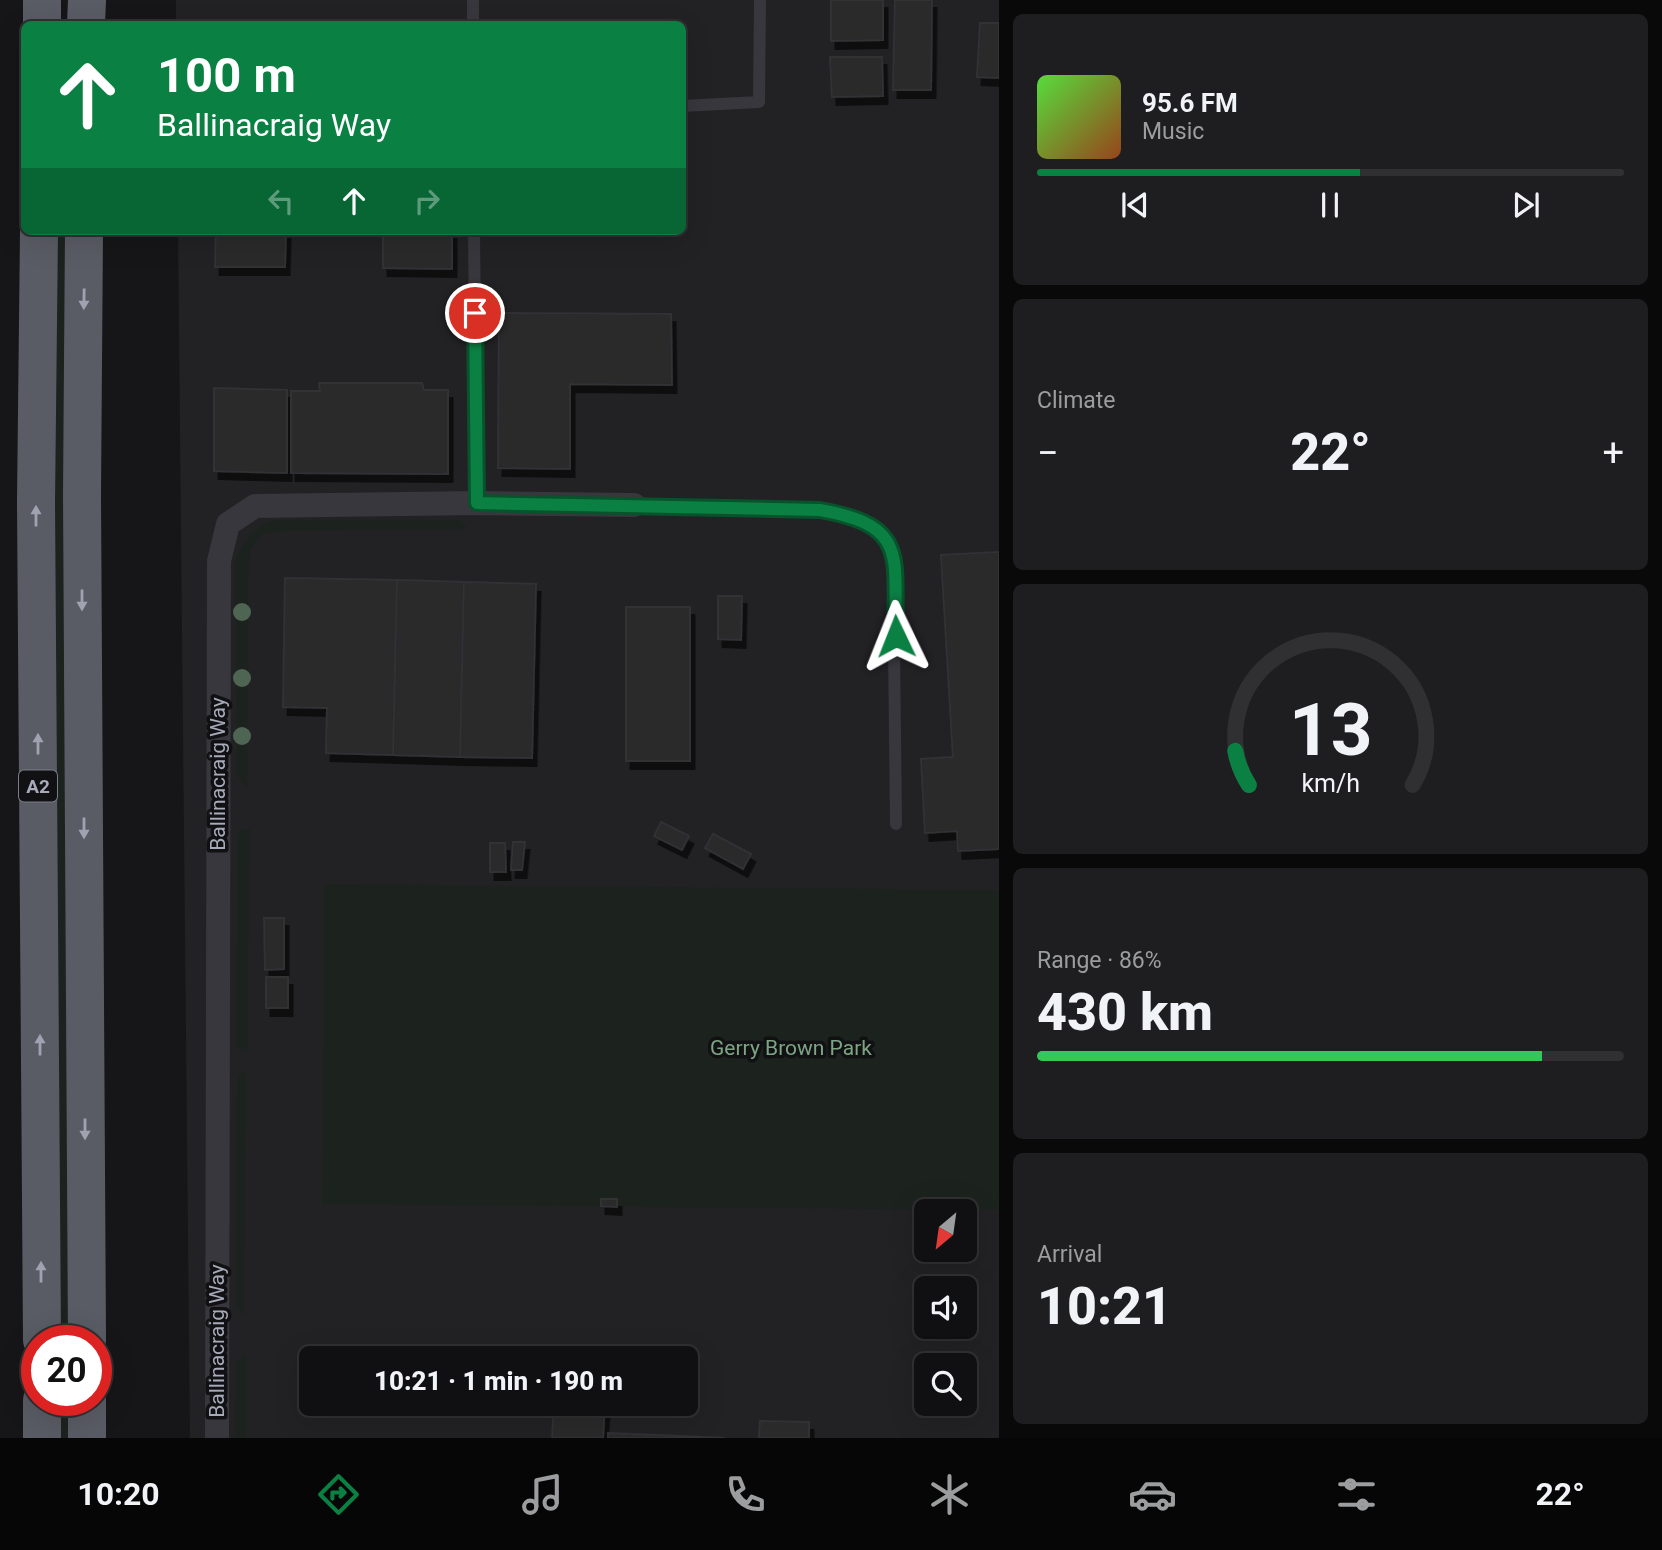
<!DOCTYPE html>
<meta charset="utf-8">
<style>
:root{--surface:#101012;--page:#1e1e20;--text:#f1f3f6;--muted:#9c9d9f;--line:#303032;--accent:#0b8043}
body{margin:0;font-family:Roboto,sans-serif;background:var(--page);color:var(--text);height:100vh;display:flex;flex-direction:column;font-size:26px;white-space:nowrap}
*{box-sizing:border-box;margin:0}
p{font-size:23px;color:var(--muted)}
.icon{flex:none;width:38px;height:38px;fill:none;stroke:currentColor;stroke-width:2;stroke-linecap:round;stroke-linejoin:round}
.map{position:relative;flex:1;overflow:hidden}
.panel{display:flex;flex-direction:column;gap:14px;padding:14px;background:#09090a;width:663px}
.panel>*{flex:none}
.banner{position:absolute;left:21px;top:21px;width:665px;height:214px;border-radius:10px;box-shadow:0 7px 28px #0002,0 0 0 2px var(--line);background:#0b8043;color:#fff;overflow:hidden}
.needle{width:46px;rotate:209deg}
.fabs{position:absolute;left:914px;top:1199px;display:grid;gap:14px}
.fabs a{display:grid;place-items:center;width:63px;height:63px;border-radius:10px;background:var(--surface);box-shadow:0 7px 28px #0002,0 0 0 2px var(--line);font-size:35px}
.speed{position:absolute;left:21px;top:1325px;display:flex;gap:14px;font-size:35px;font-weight:700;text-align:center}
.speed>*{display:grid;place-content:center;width:91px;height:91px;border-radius:50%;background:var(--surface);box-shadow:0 7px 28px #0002,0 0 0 2px var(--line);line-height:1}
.speed .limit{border:10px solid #d22;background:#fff;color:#111}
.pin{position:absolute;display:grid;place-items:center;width:60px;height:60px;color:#fff;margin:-30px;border:4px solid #fff;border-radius:50%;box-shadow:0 2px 7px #0007}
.me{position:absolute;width:77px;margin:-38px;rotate:358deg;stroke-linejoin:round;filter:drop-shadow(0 0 5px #0008)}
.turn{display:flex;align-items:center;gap:24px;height:147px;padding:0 21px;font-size:32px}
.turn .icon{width:91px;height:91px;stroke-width:2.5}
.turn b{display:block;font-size:49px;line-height:60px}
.lanes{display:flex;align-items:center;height:66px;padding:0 21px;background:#0003;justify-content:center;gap:35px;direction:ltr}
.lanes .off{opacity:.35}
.big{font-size:52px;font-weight:800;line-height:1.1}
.panel .tile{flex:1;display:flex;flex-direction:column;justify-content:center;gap:10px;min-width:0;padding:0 24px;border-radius:10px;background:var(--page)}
.panel .dial{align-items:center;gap:0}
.dial svg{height:182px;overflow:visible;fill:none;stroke:var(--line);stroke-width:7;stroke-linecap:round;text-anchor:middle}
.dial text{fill:var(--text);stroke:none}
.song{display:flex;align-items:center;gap:21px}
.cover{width:84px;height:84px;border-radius:10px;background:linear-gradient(135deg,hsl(110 70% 55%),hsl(20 70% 35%))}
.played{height:7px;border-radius:4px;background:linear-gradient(90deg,var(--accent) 55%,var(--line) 55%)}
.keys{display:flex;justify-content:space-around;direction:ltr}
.heat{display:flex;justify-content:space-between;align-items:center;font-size:38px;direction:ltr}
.charge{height:10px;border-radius:5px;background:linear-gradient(90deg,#34c759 86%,var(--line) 0)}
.trip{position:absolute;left:299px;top:1346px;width:399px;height:70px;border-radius:10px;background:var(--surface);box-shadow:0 7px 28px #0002,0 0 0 2px var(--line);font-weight:800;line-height:70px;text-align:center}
.menu{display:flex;height:112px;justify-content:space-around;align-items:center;background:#060607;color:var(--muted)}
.menu .icon{width:49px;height:49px}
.menu .on{color:var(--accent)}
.menu b{font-size:32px;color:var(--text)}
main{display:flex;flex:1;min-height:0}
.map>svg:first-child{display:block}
.built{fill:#222225;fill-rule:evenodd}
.green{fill:#1c231e}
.building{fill:#29292c;stroke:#303034;stroke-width:2;filter:url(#shadow)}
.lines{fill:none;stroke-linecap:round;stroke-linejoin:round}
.service{stroke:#37373d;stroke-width:12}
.minor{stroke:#37373d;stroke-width:24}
.trunk{stroke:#5a5c65;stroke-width:38}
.tree{fill:#4f6553}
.oneway{fill:#9fa2b1}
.route-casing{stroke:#07532c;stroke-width:18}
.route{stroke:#0b8043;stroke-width:12}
.labels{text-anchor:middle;stroke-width:7;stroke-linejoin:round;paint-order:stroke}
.shield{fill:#111113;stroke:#7a7c87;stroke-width:2}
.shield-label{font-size:19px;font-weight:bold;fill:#a7aab9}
.street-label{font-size:21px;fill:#a7aab9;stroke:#111113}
.park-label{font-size:21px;fill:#7da584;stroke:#111113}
</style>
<main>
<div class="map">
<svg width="999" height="1438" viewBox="0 0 999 1438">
<defs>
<filter id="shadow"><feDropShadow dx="4.5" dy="8" stdDeviation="0" flood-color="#0009"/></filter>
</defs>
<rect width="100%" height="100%" fill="#161618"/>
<path class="built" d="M 176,0 L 999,0 L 999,1438 L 190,1438 L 178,231 L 682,231 L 682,24 L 176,24 ZM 926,1211 L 964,1211 L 964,1250 L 926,1250 ZM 926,1288 L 964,1288 L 964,1326 L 926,1326 ZM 312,1358 L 686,1358 L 686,1404 L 312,1404 ZM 926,1365 L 964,1365 L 964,1404 L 926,1404 Z"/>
<g class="green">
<path d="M 52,231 L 71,231 L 76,1340 L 53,1340 Z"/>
<path d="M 276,520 L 459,520 L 468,529 L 281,531 L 262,534 L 251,549 L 248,580 L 247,789 L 237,775 L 235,563 C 244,542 252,526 276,520 Z"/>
<path d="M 250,829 L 247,1052 L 236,1047 L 238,830 Z"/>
<path d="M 325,884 L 999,890 L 999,1210 L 322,1204 Z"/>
<path d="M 246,1072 L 244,1317 L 236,1305 L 237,1089 L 238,1075 Z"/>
<path d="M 246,1353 L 246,1438 L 235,1438 L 236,1363 Z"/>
<rect x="53" y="1400" width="23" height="38"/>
</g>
<g class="building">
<path d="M 831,0 L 883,0 L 883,40 L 831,41 Z"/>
<path d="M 895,0 L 932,0 L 931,90 L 893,90 Z"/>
<path d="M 980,23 L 999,23 L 999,78 L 977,77 Z"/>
<path d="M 830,57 L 882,57 L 883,96 L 832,97 Z"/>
<path d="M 216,231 L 286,231 L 285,267 L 215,267 Z"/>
<path d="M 383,231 L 452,231 L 452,269 L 383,268 Z"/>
<path d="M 499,313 L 671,314 L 672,385 L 570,384 L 570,469 L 498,468 Z"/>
<path d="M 319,383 L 422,383 L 424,390 L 448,390 L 448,474 L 291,473 L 291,391 L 320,391 Z"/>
<path d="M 214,388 L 287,390 L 287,473 L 214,471 Z"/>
<path d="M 999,552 L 999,849 L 958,851 L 957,831 L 925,833 L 921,759 L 953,757 L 941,555 Z"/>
<path d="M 285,578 L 397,580 L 393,755 L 326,753 L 327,708 L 283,707 Z"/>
<path d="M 397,580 L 464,582 L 460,757 L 393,755 Z"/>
<path d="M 464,582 L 536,584 L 532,758 L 460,757 Z"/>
<path d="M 718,596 L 742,596 L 741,640 L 718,639 Z"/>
<rect x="626" y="607" width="64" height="154"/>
<path d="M 661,822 L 689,836 L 682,850 L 654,836 Z"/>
<path d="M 713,834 L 751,854 L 743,869 L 705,848 Z"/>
<path d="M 513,842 L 525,842 L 522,870 L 511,870 Z"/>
<path d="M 490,843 L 505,843 L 506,872 L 490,872 Z"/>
<path d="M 264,918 L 284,918 L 284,969 L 265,970 Z"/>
<rect x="266" y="977" width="22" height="31"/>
<path d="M 601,1199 L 617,1199 L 617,1207 L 601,1206 Z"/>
<path d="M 554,1404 L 605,1404 L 603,1438 L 552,1438 Z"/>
<path d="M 760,1421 L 809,1422 L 809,1438 L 759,1438 Z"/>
<path d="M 608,1433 L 725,1438 L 608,1438 Z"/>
</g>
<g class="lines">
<g class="service">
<path d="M 473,24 L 473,0"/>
<path d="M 682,106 L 759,102 L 760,0"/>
<path d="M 474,231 L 477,503"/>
<path d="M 634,505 L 820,510 L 847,515 L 866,521 L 880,531 L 890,542 L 893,557 L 896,824"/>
</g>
<path class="minor" d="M 217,1438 L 219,561 L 228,524 L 255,506 L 477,503 L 634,505"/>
<g class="trunk">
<path d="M 42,24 L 42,0"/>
<path d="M 86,24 L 87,0"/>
<path d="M 39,231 L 36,502 L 42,1340"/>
<path d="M 84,231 L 82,495 L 87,1340"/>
<path d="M 42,1400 L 42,1438"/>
<path d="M 87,1400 L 87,1438"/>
</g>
</g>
<g class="tree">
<circle cx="242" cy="612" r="9"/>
<circle cx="242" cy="678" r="9"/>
<circle cx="242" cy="736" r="9"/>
</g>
<defs><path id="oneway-solid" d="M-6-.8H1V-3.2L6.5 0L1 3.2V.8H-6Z" transform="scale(1.75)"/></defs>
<g class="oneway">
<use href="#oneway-solid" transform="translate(84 299) rotate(91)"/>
<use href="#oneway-solid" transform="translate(36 516) rotate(-90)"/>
<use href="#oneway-solid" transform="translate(82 600) rotate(90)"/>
<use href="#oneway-solid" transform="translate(38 744) rotate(-90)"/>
<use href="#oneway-solid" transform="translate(84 828) rotate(90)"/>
<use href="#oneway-solid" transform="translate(40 1045) rotate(-90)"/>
<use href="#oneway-solid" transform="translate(85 1129) rotate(90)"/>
<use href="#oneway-solid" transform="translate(41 1272) rotate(-90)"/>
</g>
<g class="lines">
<g class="route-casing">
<path id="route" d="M 475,313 L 477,503 L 820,510 C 911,526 893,558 896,636"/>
</g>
<use href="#route" class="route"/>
</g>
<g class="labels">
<rect class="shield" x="19" y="770.5" width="38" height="31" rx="5"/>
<g class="shield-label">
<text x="38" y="793">A2</text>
</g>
<g class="street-label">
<text transform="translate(218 774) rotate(-90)" y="7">Ballinacraig Way</text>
<text transform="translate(217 1341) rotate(-90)" y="7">Ballinacraig Way</text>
</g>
<g class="park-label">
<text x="791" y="1055">Gerry Brown Park</text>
</g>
</g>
</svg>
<div class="fabs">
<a><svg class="needle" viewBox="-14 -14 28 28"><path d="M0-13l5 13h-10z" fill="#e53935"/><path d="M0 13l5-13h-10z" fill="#9c9d9f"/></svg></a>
<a><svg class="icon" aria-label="sound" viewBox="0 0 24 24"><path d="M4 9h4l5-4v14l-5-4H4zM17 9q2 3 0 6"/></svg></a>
<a><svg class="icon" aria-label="search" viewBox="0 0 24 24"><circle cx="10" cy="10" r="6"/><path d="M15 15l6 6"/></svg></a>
</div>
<div class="speed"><div class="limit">20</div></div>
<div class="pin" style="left:475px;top:313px;background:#d93025"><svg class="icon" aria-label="arrive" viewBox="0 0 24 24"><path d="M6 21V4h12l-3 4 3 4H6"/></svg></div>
<svg class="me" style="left:896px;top:636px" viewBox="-20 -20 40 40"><path d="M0-17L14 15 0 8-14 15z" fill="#0b8043" stroke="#fff" stroke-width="4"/></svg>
<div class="trip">10:21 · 1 min · 190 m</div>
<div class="banner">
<div class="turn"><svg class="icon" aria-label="ahead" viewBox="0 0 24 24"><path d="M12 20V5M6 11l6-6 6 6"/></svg><div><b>100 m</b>Ballinacraig Way</div></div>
<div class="lanes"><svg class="icon off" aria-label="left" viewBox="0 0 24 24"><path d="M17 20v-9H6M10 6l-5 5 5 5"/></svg><svg class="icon" aria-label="ahead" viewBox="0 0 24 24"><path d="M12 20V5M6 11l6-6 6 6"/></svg><svg class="icon off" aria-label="right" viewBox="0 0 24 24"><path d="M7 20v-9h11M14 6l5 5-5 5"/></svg></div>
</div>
</div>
<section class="panel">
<div class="tile">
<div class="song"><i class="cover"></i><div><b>95.6 FM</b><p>Music</p></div></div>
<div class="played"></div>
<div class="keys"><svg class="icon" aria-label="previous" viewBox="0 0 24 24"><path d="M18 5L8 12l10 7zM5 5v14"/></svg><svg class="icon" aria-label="pause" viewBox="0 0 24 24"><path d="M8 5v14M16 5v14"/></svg><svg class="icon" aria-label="next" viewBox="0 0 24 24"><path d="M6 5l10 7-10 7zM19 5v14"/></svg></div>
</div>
<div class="tile"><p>Climate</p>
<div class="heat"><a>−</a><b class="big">22°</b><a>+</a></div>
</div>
<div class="tile dial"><svg viewBox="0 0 100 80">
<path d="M14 69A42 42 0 1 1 86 69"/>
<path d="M14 69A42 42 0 0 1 8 54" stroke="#0b8043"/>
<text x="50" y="56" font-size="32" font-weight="700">13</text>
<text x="50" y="72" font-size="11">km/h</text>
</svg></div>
<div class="tile"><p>Range · 86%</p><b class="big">430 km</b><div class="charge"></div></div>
<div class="tile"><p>Arrival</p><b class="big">10:21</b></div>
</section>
</main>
<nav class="menu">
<b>10:20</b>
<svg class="icon on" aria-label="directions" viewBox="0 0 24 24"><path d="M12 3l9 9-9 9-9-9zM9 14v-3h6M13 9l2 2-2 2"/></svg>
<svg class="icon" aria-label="music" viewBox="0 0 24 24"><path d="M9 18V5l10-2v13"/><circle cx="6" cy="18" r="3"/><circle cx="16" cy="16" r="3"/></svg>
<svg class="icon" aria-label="phone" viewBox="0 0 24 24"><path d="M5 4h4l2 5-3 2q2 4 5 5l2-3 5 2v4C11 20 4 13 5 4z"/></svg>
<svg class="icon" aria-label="climate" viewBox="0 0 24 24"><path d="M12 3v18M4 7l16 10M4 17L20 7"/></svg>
<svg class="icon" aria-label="car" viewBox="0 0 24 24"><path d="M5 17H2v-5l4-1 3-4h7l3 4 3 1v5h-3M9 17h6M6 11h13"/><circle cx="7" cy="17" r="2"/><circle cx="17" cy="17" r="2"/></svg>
<svg class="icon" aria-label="filters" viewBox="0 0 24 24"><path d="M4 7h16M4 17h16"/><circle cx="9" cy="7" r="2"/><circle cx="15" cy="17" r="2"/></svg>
<b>22°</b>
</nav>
